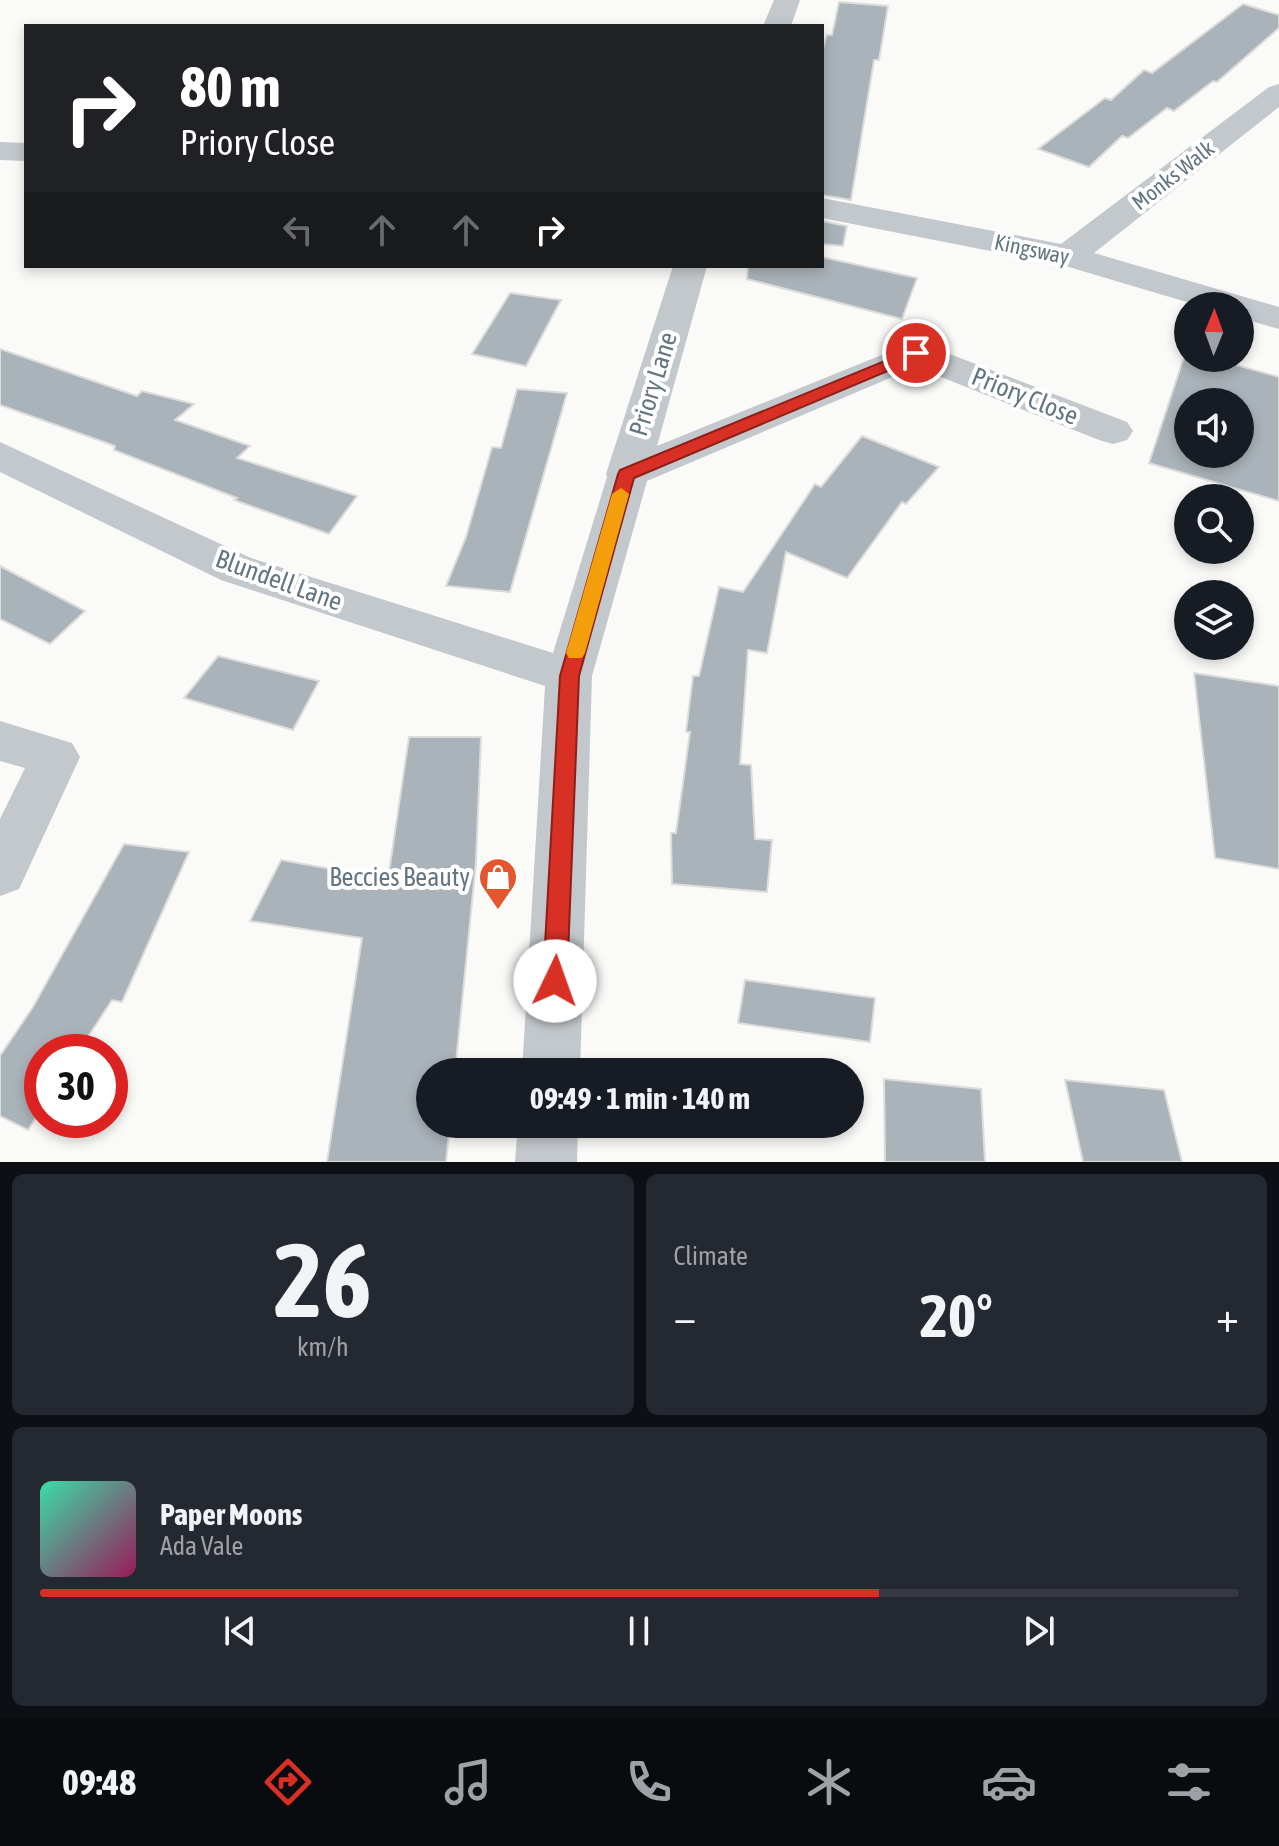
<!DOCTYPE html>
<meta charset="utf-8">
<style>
:root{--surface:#171b24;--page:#242831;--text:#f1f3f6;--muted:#9ea1a6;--line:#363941;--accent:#d93025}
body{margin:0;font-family:"Asap Condensed",sans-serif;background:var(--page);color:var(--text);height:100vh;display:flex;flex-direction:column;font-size:30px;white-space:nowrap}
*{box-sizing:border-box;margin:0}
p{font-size:26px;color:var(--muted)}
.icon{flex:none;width:44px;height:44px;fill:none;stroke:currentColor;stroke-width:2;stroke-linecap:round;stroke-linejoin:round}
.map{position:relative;height:1162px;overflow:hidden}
.details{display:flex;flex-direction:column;gap:12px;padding:12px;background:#0d0f14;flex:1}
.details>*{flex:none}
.top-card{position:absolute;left:24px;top:24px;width:800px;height:244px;border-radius:0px;box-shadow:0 4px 12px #0003;background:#202124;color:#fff;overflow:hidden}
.needle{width:52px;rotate:1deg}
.controls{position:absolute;left:1174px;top:292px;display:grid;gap:16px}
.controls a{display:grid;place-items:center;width:80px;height:80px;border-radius:50%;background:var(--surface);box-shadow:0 4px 12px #0003;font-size:40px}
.speed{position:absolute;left:24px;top:1034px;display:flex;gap:16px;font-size:40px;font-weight:700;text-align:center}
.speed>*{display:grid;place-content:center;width:104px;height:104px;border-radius:50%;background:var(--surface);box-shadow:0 4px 12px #0003;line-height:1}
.speed .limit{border:12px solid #d22;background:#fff;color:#111}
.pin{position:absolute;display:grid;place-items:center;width:68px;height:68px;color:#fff;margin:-34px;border:4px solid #fff;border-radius:50%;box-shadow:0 2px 8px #0007}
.me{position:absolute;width:88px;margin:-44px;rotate:3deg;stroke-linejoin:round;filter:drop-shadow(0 0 6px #0008)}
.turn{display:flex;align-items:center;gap:28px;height:168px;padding:0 24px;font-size:36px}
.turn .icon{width:104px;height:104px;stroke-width:2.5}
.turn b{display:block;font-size:56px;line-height:68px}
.lanes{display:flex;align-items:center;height:76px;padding:0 24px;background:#0003;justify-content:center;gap:40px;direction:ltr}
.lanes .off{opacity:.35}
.big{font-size:60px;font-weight:700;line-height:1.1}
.details .tile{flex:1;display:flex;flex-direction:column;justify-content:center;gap:12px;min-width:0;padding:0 28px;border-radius:12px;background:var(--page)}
.details .dial{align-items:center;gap:0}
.dial b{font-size:104px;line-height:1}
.song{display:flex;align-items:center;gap:24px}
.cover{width:96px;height:96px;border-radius:12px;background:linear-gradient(135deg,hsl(160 70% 55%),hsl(330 70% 35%))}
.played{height:8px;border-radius:4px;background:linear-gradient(90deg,var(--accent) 70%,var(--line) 70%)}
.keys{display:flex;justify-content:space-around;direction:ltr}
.heat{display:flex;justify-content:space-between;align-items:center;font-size:44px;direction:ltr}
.details .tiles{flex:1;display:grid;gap:12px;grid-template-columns:1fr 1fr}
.tile:last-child{grid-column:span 2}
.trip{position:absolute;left:416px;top:1058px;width:448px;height:80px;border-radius:40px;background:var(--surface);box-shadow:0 4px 12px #0003;font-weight:700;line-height:80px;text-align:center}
.menu{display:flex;height:128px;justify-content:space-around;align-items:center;background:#090b0e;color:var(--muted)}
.menu .icon{width:56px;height:56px}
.menu .on{color:var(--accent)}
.menu b{font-size:36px;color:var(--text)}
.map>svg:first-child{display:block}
.building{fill:#aab3b9;stroke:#dcdcda;stroke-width:2;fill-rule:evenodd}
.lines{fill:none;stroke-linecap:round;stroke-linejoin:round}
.minor{fill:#c3c8cc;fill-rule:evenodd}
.route{fill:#d93025;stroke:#8d1f18;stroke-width:2}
.slow{fill:#f59e0b}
.labels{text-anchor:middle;stroke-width:8;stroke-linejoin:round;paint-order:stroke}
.far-street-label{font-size:22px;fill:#657683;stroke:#fff}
.street-label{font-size:26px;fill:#657683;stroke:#fff}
.poi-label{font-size:26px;fill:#657683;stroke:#fff;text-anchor:end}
</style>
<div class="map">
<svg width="1279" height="1162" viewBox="0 0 1279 1162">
<rect width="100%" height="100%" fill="#fafaf8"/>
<g class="building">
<path d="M 839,2 L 888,6 L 879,60 L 874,60 L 851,200 L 822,195 L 822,52 L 827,35 L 832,35 Z"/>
<path d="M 1243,4 L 1279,15 L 1279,28 L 1217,82 L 1213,81 L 1174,111 L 1167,108 L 1128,138 L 1122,136 L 1089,167 L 1038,149 L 1105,98 L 1111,100 L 1144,70 L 1152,73 Z"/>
<path d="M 822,221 L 847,226 L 843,246 L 822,244 Z"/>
<path d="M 822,257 L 917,278 L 902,319 L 747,279 L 748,266 L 822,266 Z"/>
<path d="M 510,293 L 561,300 L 526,366 L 472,354 Z"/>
<path d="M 0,349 L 137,396 L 142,391 L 194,404 L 175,420 L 250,446 L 237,458 L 357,496 L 329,534 L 234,500 L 237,498 L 114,450 L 115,446 L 0,405 Z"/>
<path d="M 1186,351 L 1188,358 L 1211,358 L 1279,377 L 1279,501 L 1149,463 ZM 1188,402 L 1240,402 L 1240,454 L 1188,454 Z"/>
<path d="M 517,389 L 567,393 L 510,592 L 446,586 L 466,537 L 492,447 L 501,448 Z"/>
<path d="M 862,436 L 939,467 L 906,504 L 902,502 L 847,578 L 786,552 L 767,653 L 748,650 L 740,764 L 751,765 L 755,839 L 772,840 L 767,892 L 672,884 L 671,833 L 676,833 L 690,732 L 686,732 L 693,676 L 699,676 L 719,587 L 743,592 L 815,484 L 821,487 Z"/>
<path d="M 0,566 L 85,611 L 50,644 L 0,619 Z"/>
<path d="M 218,656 L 319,681 L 293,730 L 184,698 Z"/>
<path d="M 1194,673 L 1279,686 L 1279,869 L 1215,858 Z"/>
<path d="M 409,737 L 481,737 L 476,862 L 455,1072 L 430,1072 L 430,1124 L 450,1124 L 446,1162 L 327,1162 L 362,938 L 250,921 L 281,860 L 388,879 Z"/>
<path d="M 124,844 L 189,852 L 122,1002 L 112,1000 L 78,1052 L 42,1052 L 42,1108 L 28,1130 L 0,1116 L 0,1056 L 33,1007 Z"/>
<path d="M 745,980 L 875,998 L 870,1042 L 738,1023 Z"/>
<path d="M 884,1079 L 981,1089 L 985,1162 L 885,1162 Z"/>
<path d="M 1065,1080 L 1164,1090 L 1182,1162 L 1083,1162 Z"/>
</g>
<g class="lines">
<g class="minor">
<path d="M 774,0 L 800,0 L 791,26 L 763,26 Z"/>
<path d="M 1279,84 L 1279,107 L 1094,253 L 1279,307 L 1279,329 L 1240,318 L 1240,306 L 1200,306 L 1062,265 L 822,218 L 822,198 L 1061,244 L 1269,87 Z"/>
<path d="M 0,142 L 26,143 L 26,161 L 0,160 Z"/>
<path d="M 673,266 L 707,266 L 657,446 L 916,341 L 1127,422 L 1133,431 L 1127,440 L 1113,444 L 1099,440 L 916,367 L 647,481 L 592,676 L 580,1072 L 522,1072 L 545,686 L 221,580 L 0,472 L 0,442 L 251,558 L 553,653 L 607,477 L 606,474 Z"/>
<path d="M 0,721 L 72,743 L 80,757 L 19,889 L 0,896 L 0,819 L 25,768 L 0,761 Z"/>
<path d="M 518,1124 L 578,1124 L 577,1162 L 515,1162 Z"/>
</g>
</g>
<path class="route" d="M 916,348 L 924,353 L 921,357 L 634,478 L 579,676 L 567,981 L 563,988 L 555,991 L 547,988 L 543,981 L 560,676 L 618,474 L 620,470 Z"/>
<path class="slow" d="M 621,488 L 629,494 L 585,653 L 582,658 L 569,658 L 566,653 L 612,494 Z"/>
<defs>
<g id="shop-pin" transform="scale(2)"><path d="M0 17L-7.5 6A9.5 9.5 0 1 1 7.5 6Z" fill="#e4572e" stroke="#fff"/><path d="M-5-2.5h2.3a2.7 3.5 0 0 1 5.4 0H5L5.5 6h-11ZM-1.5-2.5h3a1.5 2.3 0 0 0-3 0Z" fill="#fff"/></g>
</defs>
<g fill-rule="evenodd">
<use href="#shop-pin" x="498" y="877"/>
</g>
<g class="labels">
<g class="far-street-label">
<text transform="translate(1173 175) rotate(-38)" y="8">Monks Walk</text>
<text transform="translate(1032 249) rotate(12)" y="8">Kingsway</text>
</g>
<g class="street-label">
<text transform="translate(653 384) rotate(-73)" y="9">Priory Lane</text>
<text transform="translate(1025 396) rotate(22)" y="9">Priory Close</text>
<text transform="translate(279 580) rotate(20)" y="9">Blundell Lane</text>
</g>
<g class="poi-label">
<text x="470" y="886">Beccies Beauty</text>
</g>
</g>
</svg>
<div class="controls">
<a><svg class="needle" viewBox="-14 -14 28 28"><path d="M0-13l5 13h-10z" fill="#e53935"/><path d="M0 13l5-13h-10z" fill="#9ea1a6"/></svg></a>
<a><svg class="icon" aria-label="sound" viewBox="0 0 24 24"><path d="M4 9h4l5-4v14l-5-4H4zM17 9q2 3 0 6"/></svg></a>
<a><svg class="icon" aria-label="search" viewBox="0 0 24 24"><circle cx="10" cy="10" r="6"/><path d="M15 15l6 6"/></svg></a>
<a><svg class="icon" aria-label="layers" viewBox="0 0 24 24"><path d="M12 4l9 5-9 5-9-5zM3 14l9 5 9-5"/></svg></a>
</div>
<div class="speed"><div class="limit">30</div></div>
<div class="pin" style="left:916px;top:353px;background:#d93025"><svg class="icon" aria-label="arrive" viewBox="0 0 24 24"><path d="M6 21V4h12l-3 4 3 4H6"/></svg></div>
<svg class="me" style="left:555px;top:981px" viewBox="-20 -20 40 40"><circle r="19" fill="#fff"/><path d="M0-13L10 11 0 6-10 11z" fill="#d93025"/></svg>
<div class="trip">09:49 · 1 min · 140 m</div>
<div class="top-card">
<div class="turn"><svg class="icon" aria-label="right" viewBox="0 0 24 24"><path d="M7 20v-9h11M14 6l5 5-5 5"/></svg><div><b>80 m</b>Priory Close</div></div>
<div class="lanes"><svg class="icon off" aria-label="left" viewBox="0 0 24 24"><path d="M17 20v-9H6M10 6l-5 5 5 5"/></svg><svg class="icon off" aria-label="ahead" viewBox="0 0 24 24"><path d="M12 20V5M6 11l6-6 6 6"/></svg><svg class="icon off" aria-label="ahead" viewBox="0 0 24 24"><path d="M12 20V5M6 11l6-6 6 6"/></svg><svg class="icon" aria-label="right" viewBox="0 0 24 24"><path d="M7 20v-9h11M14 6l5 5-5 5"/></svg></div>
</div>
</div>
<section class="details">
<div class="tiles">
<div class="tile dial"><b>26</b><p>km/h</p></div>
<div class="tile"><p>Climate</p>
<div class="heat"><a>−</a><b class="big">20°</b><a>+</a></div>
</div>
<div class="tile">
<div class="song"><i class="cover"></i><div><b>Paper Moons</b><p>Ada Vale</p></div></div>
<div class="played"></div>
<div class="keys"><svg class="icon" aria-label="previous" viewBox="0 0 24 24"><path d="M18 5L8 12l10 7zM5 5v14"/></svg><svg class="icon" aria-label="pause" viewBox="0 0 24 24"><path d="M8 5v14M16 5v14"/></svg><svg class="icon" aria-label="next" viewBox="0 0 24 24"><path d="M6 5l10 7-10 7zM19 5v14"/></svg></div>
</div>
</div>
</section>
<nav class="menu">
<b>09:48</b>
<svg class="icon on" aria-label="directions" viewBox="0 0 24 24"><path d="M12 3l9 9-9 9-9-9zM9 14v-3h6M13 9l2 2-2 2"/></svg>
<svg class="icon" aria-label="music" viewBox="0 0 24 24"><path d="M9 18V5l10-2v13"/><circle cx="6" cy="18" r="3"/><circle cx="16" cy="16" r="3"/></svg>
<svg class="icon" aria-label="phone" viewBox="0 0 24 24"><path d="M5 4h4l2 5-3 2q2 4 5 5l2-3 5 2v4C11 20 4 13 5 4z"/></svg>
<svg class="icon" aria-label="climate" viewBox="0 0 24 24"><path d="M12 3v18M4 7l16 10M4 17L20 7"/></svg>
<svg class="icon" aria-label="car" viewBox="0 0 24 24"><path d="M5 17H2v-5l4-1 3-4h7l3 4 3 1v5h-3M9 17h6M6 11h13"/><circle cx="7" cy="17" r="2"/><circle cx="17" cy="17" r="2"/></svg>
<svg class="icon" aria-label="filters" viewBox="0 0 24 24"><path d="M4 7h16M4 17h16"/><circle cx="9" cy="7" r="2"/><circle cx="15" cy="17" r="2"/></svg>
</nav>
